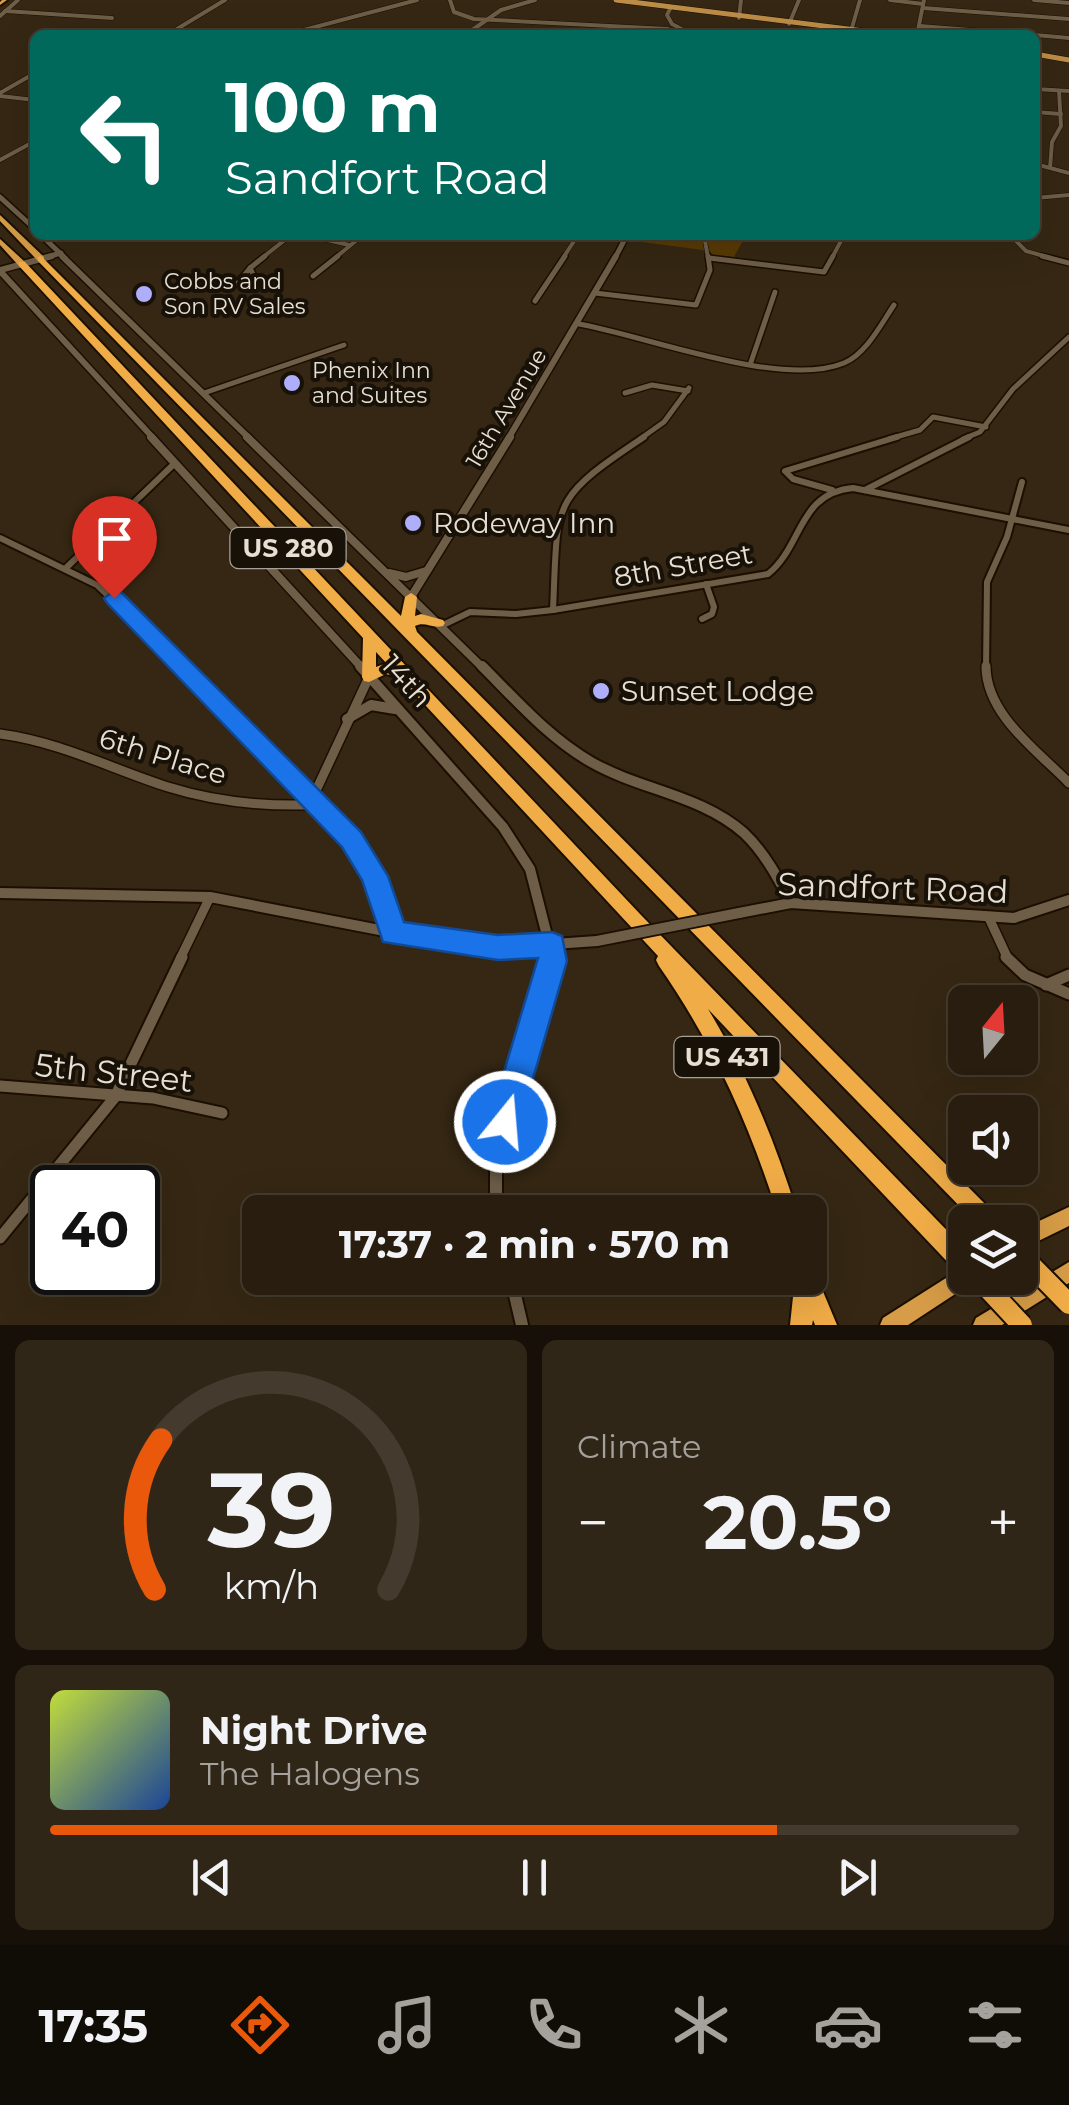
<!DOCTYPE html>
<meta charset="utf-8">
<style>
:root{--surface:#281d0e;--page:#302617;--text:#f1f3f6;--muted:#a5a29e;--line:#443b2e;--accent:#ea580c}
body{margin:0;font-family:Montserrat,sans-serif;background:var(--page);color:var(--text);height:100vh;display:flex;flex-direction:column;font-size:38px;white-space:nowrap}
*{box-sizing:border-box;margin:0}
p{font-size:32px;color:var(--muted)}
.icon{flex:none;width:55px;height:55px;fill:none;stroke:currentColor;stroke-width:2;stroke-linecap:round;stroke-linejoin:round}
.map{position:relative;height:1325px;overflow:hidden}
.sheet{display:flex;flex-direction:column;gap:15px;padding:15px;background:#161008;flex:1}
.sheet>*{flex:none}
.top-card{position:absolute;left:30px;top:30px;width:1010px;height:210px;border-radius:15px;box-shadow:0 10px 40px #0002,0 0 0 2px var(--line);background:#00695c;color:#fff;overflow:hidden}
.needle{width:65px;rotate:18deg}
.tools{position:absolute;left:948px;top:985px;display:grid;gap:20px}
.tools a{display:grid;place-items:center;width:90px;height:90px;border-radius:15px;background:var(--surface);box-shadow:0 10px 40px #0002,0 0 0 2px var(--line);font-size:50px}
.speed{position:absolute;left:30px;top:1165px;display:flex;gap:20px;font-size:50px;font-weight:700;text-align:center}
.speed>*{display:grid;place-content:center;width:130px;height:130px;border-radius:50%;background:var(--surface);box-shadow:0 10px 40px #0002,0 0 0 2px var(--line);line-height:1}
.speed .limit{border:5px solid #111;border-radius:15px;background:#fff;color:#111}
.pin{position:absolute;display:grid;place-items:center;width:85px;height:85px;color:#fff;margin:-102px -42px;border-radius:50% 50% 50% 0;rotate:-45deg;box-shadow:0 0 10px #0007}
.pin .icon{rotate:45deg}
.me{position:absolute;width:110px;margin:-55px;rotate:17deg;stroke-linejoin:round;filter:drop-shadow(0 0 8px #0008)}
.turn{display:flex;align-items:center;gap:35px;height:210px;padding:0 30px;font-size:45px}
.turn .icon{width:130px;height:130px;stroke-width:2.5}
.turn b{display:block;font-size:70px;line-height:85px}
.big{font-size:75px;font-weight:700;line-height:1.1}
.sheet .tile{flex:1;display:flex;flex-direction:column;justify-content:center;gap:15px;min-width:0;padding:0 35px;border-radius:15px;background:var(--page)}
.sheet .dial{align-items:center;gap:0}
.dial svg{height:260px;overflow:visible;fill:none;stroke:var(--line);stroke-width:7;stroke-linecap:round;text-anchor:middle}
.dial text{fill:var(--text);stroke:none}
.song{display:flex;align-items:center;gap:30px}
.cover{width:120px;height:120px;border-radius:15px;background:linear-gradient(135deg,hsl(70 70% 55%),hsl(220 70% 35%))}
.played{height:10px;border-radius:5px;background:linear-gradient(90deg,var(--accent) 75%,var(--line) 75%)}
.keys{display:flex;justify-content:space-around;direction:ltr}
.heat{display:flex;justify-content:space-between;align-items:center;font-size:55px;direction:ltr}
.sheet .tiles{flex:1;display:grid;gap:15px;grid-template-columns:1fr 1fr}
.tile:last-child{grid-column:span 2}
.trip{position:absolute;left:242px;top:1195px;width:585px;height:100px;border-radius:15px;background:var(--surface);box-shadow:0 10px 40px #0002,0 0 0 2px var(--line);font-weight:700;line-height:100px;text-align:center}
.menu{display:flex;height:160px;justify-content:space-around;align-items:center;background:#100c06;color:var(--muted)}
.menu .icon{width:70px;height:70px}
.menu .active{color:var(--accent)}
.menu b{font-size:45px;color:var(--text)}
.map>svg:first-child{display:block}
.green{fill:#583a05}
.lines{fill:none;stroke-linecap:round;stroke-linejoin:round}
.minor-far4-casing{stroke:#1c0f00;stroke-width:5}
.minor-far3-casing{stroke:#1c0f00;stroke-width:8}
.minor-far2-casing{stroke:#1c0f00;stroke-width:10}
.minor-far1-casing{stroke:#1c0f00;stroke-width:12}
.minor-casing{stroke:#1c0f00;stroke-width:15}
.tertiary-far5-casing{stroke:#1c0f00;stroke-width:5}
.tertiary-far4-casing{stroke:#1c0f00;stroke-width:8}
.tertiary-far3-casing{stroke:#1c0f00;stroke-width:9}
.tertiary-far2-casing{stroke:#1c0f00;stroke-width:11}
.tertiary-far1-casing{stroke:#1c0f00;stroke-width:14}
.tertiary-casing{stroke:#1c0f00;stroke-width:16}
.primary-casing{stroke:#1c0f00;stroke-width:6}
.trunk-casing{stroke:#1c0f00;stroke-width:4}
.motorway-casing{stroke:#1c0f00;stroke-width:4}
.minor-far4{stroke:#6e5e48;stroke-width:4}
.minor-far3{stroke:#6e5e48;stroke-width:5}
.minor-far2{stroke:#6e5e48;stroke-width:6}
.minor-far1{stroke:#6e5e48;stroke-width:9}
.minor{stroke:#6e5e48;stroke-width:11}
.tertiary-far5{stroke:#6e5e48;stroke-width:4}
.tertiary-far4{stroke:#6e5e48;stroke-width:5}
.tertiary-far3{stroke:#6e5e48;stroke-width:6}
.tertiary-far2{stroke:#6e5e48;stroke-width:8}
.tertiary-far1{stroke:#6e5e48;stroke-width:10}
.tertiary{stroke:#6e5e48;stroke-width:12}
.primary{stroke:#bc8d47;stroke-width:5}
.trunk{fill:#d69c47;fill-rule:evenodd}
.motorway{fill:#f0ac47;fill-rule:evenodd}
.tertiary-bridge-casing{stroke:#1c0f00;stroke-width:14;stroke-linecap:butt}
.motorway-bridge-casing{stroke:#1c0f00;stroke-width:24;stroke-linecap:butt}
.tertiary-bridge{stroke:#6e5e48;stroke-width:10}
.motorway-bridge{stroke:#f0ac47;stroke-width:20}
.route{fill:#1a73e8;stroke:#114b97;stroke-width:2.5}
.poi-dot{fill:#afaefa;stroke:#171108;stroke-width:4}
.labels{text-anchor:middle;stroke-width:8;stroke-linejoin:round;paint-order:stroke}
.far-poi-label{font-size:22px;fill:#e8dfd3;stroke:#171108;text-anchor:start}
.far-street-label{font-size:22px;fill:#e8dfd3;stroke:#171108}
.shield{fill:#171108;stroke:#a9a196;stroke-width:2.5}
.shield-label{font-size:25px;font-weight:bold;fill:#e8dfd3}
.poi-label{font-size:28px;fill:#e8dfd3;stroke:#171108;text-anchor:start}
.street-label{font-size:28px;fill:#e8dfd3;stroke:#171108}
.near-street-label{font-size:32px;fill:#e8dfd3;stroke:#171108}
</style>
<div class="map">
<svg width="1069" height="1325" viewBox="0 0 1069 1325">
<rect width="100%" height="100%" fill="#352713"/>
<path class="green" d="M 630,235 L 746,235 L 734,257 L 712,256 L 710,251 L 627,240 Z"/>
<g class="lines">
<g class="minor-far4-casing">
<g id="minor-far4">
<path d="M 450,0 L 454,12 L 474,19 L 668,29"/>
<path d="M 890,0 L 923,4"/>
<path d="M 1034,0 L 1069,3"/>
<path d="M 923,8 L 1069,19"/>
<path d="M 5,11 L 112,18"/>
<path d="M 789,24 L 799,0"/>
<path d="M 920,26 L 1034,35"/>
<path d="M 177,29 L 225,0"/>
<path d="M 851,31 L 860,0"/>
<path d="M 285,35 L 417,0"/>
<path d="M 465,35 L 501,10 L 535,0"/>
<path d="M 917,35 L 924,0"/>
<path d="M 1035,35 L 1069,38"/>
<path d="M 1035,89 L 1069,91"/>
<path d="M 0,93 L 35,73"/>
<path d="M 0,96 L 35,100"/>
<path d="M 1035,112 L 1061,114"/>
<path d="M 0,160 L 35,141"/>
<path d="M 1035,164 L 1069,173"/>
<path d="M 1050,168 L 1052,142 L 1061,126 L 1059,91"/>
<path d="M 1035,198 L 1069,195"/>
<path d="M 306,235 L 349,245"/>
<path d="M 704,235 L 708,258"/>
<path d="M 1010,235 L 1026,251 L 1051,258"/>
<path d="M 262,258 L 291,235"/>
<path d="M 335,258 L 363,235"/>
<path d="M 563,258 L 578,235"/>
<path d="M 832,258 L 844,235"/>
</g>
</g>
<g class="minor-far3-casing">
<g id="minor-far3">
<path d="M 1042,256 L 1069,263"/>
<path d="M 709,258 L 824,272 L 833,256"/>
<path d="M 250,268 L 265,256"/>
<path d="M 250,268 L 254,276 L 250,282 L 237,284 Z"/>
<path d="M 313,276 L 338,256"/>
<path d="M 595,293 L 696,305 L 710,270 L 708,256"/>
<path d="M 535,301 L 565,256"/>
<path d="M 579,324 C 647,336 781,389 844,363 C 867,353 881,324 894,305"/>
<path d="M 751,362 L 775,292"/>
<path d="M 204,393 L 344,345"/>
<path d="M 625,393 L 652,385 L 688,391"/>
<path d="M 640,439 L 664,422 L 689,388"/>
<path d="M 889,439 L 920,430 L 933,417 L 986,427"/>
<path d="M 963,439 L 980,432 L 1013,389 L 1069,337"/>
</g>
</g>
<g class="minor-far2-casing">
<g id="minor-far2">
<path d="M 832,490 L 793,479 L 785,471 L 897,437"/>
<path d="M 865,490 L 969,437"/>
<path d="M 0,538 L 97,585 L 185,669"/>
<path d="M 67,567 L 175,463"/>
<path d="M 553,610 C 558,501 549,500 644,437"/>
<path d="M 702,619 L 712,614 L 714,607 L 706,584"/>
<path d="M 441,626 L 470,612 L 516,614 L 553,610 L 768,574 C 803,546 798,493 853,488 L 1069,530"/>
<path d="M 986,669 L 987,582 L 1007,537 L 1022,482"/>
</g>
</g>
<g class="minor-far1-casing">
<g id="minor-far1">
<path d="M 183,666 L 351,840 L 375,876 L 393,933"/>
<path d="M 986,666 C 986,715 1038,751 1069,783"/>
<path d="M 0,734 C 60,742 112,769 168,787 C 213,801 259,806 305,805 L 313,797 L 369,677"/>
<path d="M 989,918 L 1008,959"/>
<path d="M 180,959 L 210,897"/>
</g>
</g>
<g class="minor-casing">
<g id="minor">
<path d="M 1006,957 L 1025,975 L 1069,994"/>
<path d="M 1046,985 L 1069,975"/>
<path d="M 0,1086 L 153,1098 L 222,1113"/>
<path d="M 0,1238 L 115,1097 L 182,957"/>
</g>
</g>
<g class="tertiary-far5-casing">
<g id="tertiary-far5">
<path d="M 671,7 L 667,15 L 672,24 L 693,35"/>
<path d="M 0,16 L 18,0"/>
<path d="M 739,18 L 741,0"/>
</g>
</g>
<g class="tertiary-far4-casing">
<g id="tertiary-far4">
<path d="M 0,197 L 35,229"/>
<path d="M 41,235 L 65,258"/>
<path d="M 43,258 L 61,253"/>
<path d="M 615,258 L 627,235"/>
</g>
</g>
<g class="tertiary-far3-casing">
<g id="tertiary-far3">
<path d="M 62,256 L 250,439"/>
<path d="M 0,270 L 52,256"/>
<path d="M 0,271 L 154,439"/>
<path d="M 508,439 L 616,256"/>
</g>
</g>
<g class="tertiary-far2-casing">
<g id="tertiary-far2">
<path d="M 151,437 L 363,669"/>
<path d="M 247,437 L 484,669"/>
<path d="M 389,573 L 406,577 L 426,571"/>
<path d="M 411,597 L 510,437"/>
</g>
</g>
<g class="tertiary-far1-casing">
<g id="tertiary-far1">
<path d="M 360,666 L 503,827 L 530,869 L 553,959"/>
<path d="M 482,666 C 516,700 549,738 591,762 C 640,790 701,795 744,833 C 765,853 778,878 791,903"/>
<path d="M 347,719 L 371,705 L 395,709"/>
<path d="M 0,893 L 210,897 L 431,940 L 498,948 L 597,941"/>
<path d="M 739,913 L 791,903 L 1014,918 L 1069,900"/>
</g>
</g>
<g class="tertiary-casing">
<g id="tertiary">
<path d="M 496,1212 L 496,1171 L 502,1139 L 552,957"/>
<path d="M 511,1278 L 522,1325"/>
</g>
</g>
<g class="primary-casing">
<g id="primary">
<path d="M 616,0 L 896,35"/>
<path d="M 1035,54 L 1069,60"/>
</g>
</g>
<g class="trunk-casing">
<g id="trunk">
<path d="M 2,0 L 7,0 L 0,5 L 0,2 Z"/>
<path d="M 0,215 L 44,257 L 44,261 L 38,261 L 0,221 Z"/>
<path d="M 0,239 L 25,262 L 25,266 L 19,266 L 0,245 Z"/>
<path d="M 1069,1207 L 1069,1226 L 1020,1250 L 1020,1230 Z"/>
<path d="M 1069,1262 L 1069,1283 L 1002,1325 L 973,1325 L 976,1318 Z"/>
<path d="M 965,1266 L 965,1278 L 974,1278 L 972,1283 L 908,1325 L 880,1325 L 883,1318 Z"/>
</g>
</g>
<g class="motorway-casing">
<g id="motorway">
<path d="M 41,256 L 401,616 L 405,597 L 411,593 L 417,597 L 415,616 L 421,614 L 443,620 L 445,623 L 443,626 C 432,629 425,621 415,626 L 417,632 L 996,1215 L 999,1222 L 975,1222 L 38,261 L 38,257 Z"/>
<path d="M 19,262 L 25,262 L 640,914 L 965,1249 L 965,1275 L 957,1272 L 708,1009 C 747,1073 775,1141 797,1212 L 777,1212 C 749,1123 712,1042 659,966 L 656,960 L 658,956 L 400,678 L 386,674 L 369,682 L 364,681 L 362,677 L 363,638 L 19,266 ZM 376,652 L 388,665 L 384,664 L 376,667 Z"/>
<path d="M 810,1269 L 814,1270 L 837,1325 L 815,1325 L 813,1320 L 812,1325 L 790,1325 L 795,1278 L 810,1278 Z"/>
</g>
</g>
<use href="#minor-far4" class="minor-far4"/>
<use href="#minor-far3" class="minor-far3"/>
<use href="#minor-far2" class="minor-far2"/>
<use href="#minor-far1" class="minor-far1"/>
<use href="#minor" class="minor"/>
<use href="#tertiary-far5" class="tertiary-far5"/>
<use href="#tertiary-far4" class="tertiary-far4"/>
<use href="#tertiary-far3" class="tertiary-far3"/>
<use href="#tertiary-far2" class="tertiary-far2"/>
<use href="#tertiary-far1" class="tertiary-far1"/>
<use href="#tertiary" class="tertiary"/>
<use href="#primary" class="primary"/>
<use href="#trunk" class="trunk"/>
<use href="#motorway" class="motorway"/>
<g class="tertiary-bridge-casing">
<path id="tertiary-bridge" d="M 597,941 L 739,913"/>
</g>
<g class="motorway-bridge-casing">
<g id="motorway-bridge">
<path d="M 1020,1254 L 1069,1304"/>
<path d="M 978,1278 L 1022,1325"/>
</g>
</g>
<use href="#tertiary-bridge" class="tertiary-bridge"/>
<use href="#motorway-bridge" class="motorway-bridge"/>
</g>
<path class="route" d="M 114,591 L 122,593 L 361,832 L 388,876 L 404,922 L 498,935 L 552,932 L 562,936 L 567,961 L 517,1134 L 505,1139 L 494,1134 L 489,1122 L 538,958 L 498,960 L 383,942 L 362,880 L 342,847 L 107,603 L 104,598 Z"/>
<g class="poi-dot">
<circle cx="144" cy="294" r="10"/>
<circle cx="292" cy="383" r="10"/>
<circle cx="413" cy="523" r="10"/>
<circle cx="601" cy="691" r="10"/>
</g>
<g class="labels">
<g class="far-poi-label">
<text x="164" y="289">Cobbs and<tspan x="164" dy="25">Son RV Sales</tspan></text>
<text x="312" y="378">Phenix Inn<tspan x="312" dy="25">and Suites</tspan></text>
</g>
<g class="far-street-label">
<text transform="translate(506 408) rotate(-59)" y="8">16th Avenue</text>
</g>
<g class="shield">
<rect x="230.5" y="528" width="115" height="40" rx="8"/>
<rect x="674.5" y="1037" width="105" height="40" rx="8"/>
</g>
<g class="shield-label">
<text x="288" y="557">US 280</text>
<text x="727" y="1066">US 431</text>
</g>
<g class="poi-label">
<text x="433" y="533">Rodeway Inn</text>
<text x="621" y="701">Sunset Lodge</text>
</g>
<g class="street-label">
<text transform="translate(683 565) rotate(-10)" y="10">8th Street</text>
<text transform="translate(407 681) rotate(48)" y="10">14th</text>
<text transform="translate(163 756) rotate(17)" y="10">6th Place</text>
</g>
<g class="near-street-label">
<text transform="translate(893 888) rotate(2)" y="11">Sandfort Road</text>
<text transform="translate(114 1073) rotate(6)" y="11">5th Street</text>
</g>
</g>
</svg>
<div class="tools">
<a><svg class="needle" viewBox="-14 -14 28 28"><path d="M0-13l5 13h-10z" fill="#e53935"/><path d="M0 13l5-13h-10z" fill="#a5a29e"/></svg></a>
<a><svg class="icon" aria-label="sound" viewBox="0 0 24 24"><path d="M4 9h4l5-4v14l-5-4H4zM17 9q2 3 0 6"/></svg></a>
<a><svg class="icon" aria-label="layers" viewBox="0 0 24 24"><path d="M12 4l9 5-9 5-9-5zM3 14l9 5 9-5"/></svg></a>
</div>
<div class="speed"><div class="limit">40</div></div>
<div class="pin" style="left:114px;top:598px;background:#d93025"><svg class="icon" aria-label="arrive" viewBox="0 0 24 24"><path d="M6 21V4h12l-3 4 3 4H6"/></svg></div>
<svg class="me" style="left:505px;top:1122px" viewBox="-20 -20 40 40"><circle r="17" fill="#1a73e8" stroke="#fff" stroke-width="3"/><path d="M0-11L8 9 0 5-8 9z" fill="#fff"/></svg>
<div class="trip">17:37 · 2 min · 570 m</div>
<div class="top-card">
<div class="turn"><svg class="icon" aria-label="left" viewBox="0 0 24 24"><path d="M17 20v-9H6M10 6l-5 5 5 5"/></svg><div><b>100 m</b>Sandfort Road</div></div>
</div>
</div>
<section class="sheet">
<div class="tiles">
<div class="tile dial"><svg viewBox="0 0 100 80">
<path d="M14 69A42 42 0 1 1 86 69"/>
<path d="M14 69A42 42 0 0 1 16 23" stroke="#ea580c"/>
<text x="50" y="56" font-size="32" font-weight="700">39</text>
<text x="50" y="72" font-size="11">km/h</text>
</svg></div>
<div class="tile"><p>Climate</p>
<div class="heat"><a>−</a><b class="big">20.5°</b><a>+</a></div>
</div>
<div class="tile">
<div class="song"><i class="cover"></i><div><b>Night Drive</b><p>The Halogens</p></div></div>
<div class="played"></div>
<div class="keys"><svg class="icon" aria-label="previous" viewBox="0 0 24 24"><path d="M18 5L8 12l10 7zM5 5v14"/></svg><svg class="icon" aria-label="pause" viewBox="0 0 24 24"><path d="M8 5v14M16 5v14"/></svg><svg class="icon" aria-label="next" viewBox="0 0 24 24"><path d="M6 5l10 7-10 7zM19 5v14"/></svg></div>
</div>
</div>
</section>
<nav class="menu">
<b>17:35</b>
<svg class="icon active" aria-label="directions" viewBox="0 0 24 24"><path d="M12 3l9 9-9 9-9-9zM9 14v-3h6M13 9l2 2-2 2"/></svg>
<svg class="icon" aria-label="music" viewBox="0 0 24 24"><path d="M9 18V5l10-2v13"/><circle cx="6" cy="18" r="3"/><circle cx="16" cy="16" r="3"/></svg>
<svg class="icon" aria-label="phone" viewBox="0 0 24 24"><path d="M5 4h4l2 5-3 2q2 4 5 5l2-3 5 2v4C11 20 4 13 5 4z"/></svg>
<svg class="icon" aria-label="climate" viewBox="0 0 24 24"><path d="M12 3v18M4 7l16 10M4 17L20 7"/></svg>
<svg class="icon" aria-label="car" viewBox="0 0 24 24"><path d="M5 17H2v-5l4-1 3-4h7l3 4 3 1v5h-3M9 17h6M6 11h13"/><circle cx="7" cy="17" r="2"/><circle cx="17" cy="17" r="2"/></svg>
<svg class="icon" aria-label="filters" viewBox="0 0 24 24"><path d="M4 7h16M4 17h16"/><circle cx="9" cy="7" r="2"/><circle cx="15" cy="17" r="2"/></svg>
</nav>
